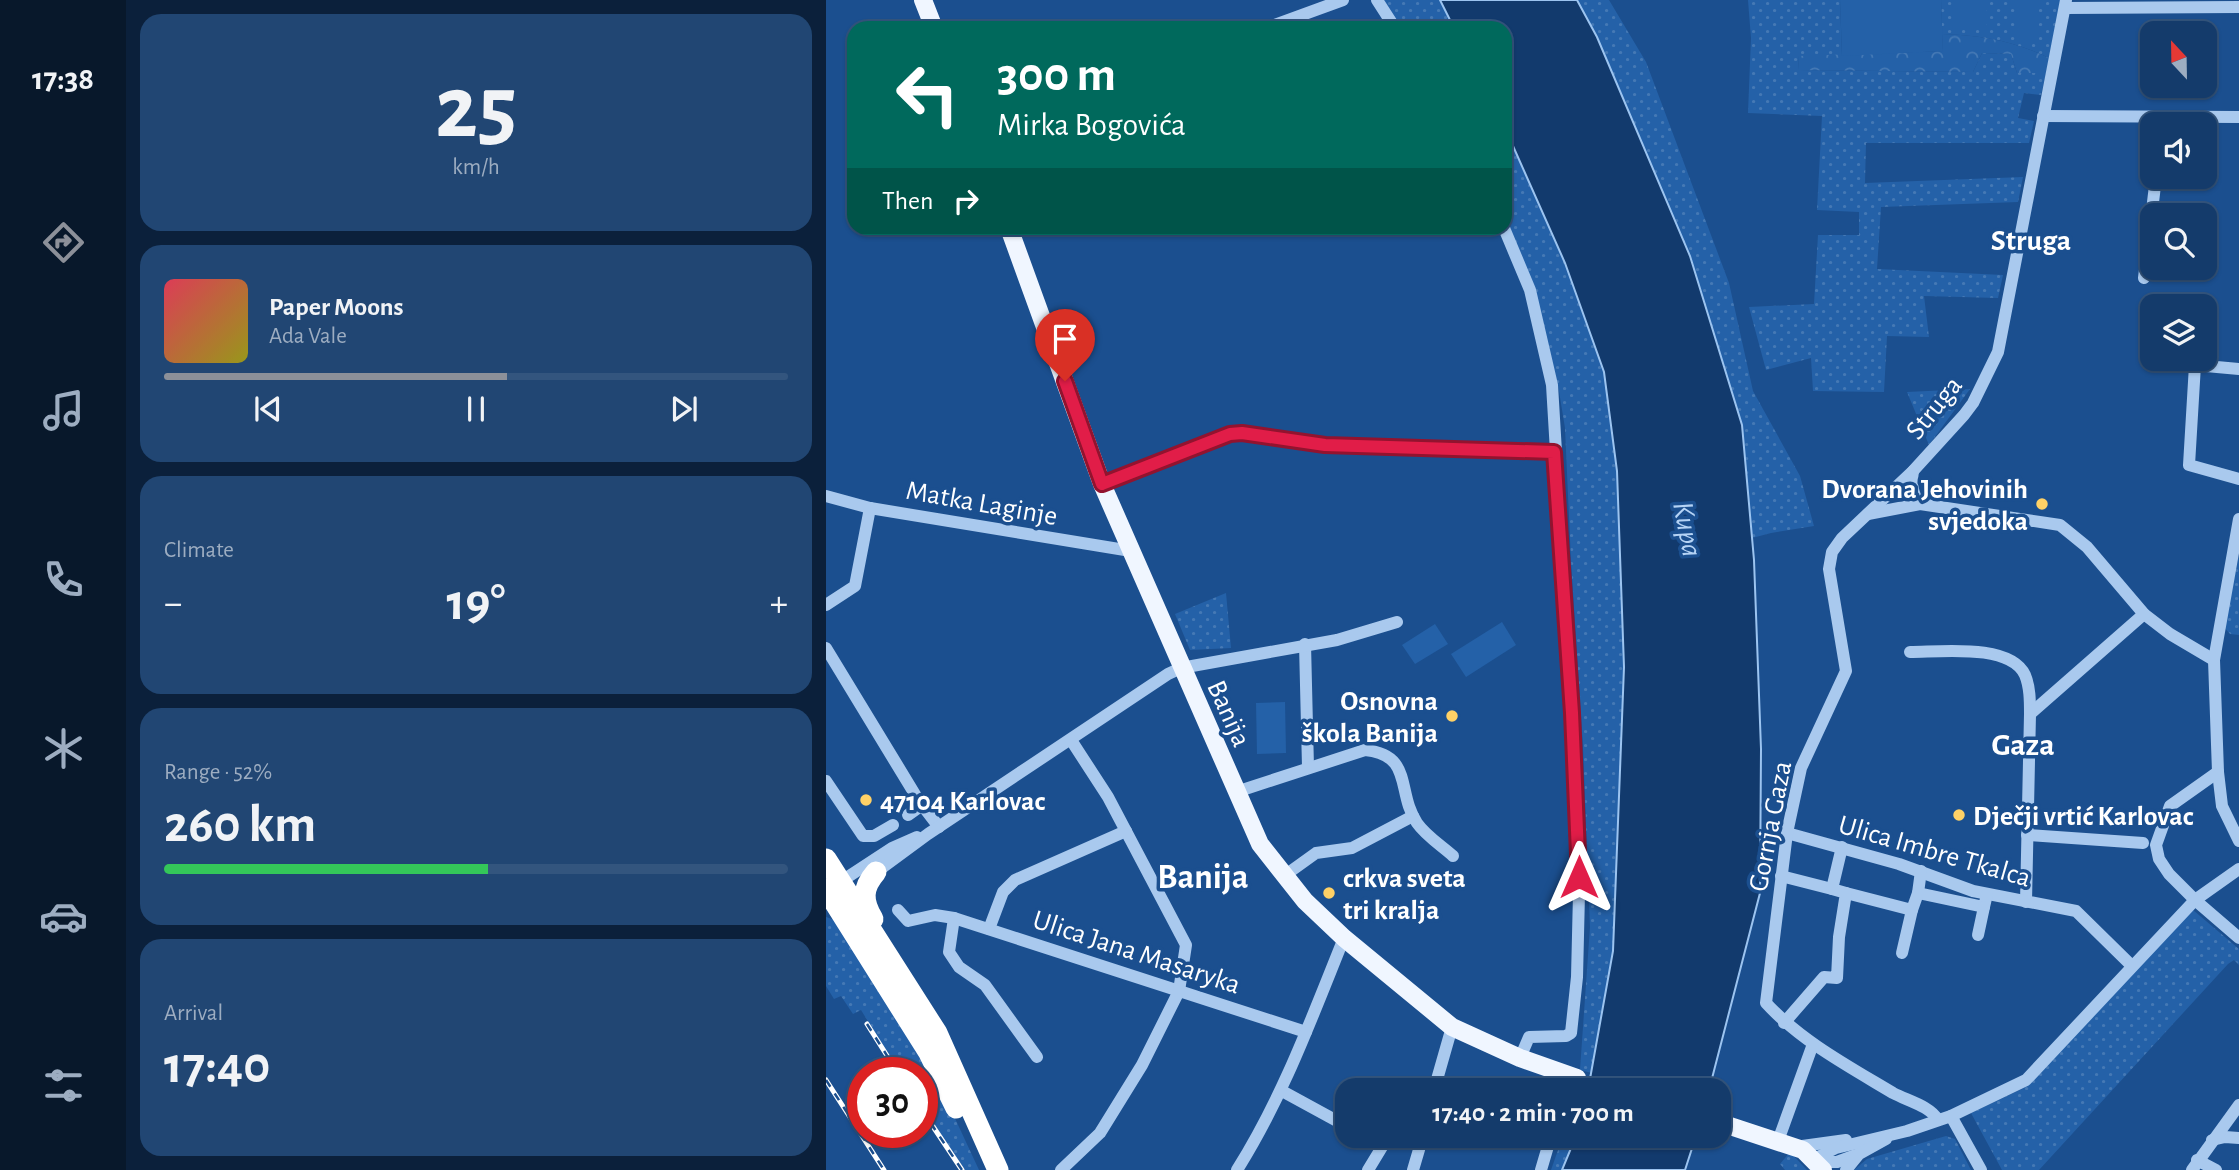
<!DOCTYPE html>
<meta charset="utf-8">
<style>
:root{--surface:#143b6b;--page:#214673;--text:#f1f3f6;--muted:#9dadc1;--line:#33557e;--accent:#8c9099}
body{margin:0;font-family:"Alegreya Sans",sans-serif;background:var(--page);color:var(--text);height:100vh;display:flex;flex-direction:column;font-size:26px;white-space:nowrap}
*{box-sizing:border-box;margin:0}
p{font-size:23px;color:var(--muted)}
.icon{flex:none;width:38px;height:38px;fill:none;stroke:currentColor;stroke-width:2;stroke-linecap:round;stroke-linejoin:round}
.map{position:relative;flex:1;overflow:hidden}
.side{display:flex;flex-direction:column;gap:14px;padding:14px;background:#0b203b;width:700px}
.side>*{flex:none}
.guide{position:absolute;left:21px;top:21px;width:665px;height:214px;border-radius:21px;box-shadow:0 2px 5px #0004,0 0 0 2px var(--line);background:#00695c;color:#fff;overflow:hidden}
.needle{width:46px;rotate:338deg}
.controls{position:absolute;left:1314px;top:21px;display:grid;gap:14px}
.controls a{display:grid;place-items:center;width:77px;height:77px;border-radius:14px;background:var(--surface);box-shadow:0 2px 5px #0004,0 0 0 2px var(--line);font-size:35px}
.speed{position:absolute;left:21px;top:1057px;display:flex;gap:14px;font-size:35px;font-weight:700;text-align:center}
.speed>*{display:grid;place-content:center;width:91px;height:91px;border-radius:50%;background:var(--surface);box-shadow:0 2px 5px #0004,0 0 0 2px var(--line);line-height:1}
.speed .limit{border:10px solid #d22;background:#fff;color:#111}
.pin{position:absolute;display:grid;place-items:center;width:60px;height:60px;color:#fff;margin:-72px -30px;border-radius:50% 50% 50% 0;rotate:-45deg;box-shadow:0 0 7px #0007}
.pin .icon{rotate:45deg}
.me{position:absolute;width:77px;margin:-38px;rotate:0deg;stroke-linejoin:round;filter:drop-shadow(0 0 5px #0008)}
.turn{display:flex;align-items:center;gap:24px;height:147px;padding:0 35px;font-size:32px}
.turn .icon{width:91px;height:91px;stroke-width:2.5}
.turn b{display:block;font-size:49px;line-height:60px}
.then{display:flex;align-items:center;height:66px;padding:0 35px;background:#0003;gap:14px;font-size:26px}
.big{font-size:52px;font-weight:600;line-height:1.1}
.side .widget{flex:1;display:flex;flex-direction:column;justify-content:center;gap:10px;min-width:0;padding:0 24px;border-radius:21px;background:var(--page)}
.side .dial{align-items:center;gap:0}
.dial b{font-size:91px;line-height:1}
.song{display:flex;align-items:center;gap:21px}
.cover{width:84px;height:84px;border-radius:10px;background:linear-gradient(135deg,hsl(350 70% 55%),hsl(60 70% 35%))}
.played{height:7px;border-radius:4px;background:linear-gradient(90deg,var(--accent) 55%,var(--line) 55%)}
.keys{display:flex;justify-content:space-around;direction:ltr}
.heat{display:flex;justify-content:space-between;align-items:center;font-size:38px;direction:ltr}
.charge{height:10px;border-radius:5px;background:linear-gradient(90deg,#34c759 52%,var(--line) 0)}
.trip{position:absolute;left:509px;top:1078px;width:396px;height:70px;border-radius:21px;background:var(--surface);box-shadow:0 2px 5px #0004,0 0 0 2px var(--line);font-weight:600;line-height:70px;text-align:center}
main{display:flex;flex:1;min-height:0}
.tabs{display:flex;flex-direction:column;width:126px;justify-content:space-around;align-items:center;background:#08182b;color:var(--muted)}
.tabs .icon{width:49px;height:49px}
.tabs .current{color:var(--accent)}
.tabs b{font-size:32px;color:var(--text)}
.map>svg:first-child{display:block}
.green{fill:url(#green-dots)}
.forest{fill:url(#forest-crowns)}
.pitch{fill:#2461a8}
.water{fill:#123a6d;stroke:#9cc4f0;stroke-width:2}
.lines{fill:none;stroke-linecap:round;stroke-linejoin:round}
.minor{stroke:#a9c9ee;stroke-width:12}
.major{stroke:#f0f6ff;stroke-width:18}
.highway{stroke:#fff;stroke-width:21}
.rail-casing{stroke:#fff;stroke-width:5}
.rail{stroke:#1b4f8f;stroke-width:2.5;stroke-dasharray:8;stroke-linecap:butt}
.route-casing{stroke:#92132f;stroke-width:18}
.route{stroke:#e11d48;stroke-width:12}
.poi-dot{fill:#ffd166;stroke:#1b4f8f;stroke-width:2.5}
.labels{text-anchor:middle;stroke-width:7;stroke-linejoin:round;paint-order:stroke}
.street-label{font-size:28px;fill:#fff;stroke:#1b4f8f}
.poi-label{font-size:28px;font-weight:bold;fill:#fff;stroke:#1b4f8f;text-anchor:start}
.neighbourhood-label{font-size:30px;font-weight:bold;fill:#fff;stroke:#1b4f8f}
.water-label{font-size:30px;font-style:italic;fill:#b5d3f5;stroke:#1b4f8f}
.quarter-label{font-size:32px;font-weight:bold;fill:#fff;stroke:#1b4f8f}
.district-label{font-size:35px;font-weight:bold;fill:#fff;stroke:#1b4f8f}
</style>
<main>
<nav class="tabs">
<b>17:38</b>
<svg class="icon current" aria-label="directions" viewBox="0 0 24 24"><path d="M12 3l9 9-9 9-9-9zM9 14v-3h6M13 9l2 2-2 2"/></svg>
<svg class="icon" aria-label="music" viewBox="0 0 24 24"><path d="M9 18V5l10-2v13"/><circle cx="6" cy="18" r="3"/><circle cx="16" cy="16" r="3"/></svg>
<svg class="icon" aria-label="phone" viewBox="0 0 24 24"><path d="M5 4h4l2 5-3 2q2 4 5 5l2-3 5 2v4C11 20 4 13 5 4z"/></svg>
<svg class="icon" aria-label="climate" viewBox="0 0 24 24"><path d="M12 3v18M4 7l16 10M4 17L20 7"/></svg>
<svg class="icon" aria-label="car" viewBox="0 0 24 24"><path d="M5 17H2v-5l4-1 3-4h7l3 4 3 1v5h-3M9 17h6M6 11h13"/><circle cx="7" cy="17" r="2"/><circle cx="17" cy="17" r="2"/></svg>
<svg class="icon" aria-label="filters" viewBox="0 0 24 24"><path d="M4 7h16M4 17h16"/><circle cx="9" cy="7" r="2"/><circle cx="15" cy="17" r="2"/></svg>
</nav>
<section class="side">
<div class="widget dial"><b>25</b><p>km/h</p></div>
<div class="widget">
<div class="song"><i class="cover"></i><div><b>Paper Moons</b><p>Ada Vale</p></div></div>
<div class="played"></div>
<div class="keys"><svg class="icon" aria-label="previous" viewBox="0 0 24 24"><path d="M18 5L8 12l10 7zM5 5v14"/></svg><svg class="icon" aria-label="pause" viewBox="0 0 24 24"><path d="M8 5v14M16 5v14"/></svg><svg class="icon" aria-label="next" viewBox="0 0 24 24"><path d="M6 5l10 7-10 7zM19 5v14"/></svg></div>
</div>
<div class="widget"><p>Climate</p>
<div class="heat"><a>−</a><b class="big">19°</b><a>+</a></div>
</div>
<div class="widget"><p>Range · 52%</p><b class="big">260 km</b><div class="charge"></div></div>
<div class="widget"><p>Arrival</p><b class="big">17:40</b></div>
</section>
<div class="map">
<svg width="1413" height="1170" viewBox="0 0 1413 1170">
<defs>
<pattern id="green-dots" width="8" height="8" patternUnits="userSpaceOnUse" patternTransform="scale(1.75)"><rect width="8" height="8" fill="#2461a8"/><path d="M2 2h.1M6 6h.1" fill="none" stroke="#4579b5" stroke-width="1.8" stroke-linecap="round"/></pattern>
<pattern id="forest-crowns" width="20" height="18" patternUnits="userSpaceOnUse" patternTransform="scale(1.75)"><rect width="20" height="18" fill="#2461a8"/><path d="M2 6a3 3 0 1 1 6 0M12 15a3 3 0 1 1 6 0" fill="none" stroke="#4579b5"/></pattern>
</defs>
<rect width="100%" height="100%" fill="#1b4f8f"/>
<g class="green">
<path d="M 558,0 L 614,0 L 628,28 L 575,28 Z"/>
<path d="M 751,0 L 783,0 L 820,62 L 903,283 L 927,391 L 974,476 L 988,526 L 945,533 L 926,538 L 916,425 Z"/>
<path d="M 922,0 L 1014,0 L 1016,56 L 973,56 L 972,70 L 1147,72 L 1156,53 L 1185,54 L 1191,73 L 1220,73 L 1215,95 L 1198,93 L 1192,118 L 1208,121 L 1203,143 L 1040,143 L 1039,183 L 1197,177 L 1192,202 L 1055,207 L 1051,269 L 1177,275 L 1172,298 L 1098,296 L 1103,337 L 1061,336 L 1058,392 L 987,391 L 985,358 L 940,370 L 923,307 L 988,304 L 992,235 L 1033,235 L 1033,212 L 991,210 L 996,116 L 922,113 L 925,38 Z"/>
<path d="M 1115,0 L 1127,0 L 1127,29 L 1160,28 L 1160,0 L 1190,0 L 1190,42 L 1212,41 L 1212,0 L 1235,0 L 1223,58 C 1188,41 1155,35 1116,34 Z"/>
<path d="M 679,128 L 739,263 L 778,372 L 791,471 L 798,667 L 787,951 L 766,1073 L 754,1070 L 764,927 L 757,747 L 745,561 L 739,428 L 732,385 L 707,289 L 679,219 Z"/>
<path d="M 1144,389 L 1103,445 L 1081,392 Z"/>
<path d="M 1413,555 L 1413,635 L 1404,634 L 1398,627 Z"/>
<path d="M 400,593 L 405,648 L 364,650 L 349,614 Z"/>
<path d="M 1367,910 L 1413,949 L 1413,965 L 1408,960 L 1402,964 L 1213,1170 L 1176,1170 L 1145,1113 L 1198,1088 Z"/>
<path d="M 0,917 L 12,921 L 126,1112 L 153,1170 L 139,1170 L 96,1107 L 96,1073 L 74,1073 L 35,1010 L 27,1014 L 15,996 L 8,999 L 0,986 Z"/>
<path d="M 737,1136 L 750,1136 L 736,1170 L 725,1170 Z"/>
<path d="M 1120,1136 L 1129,1139 L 1145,1170 L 1028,1170 L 1041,1159 Z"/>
<path d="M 964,1152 L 981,1170 L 959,1170 L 954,1164 Z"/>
</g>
<path class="forest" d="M 1116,34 C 1155,35 1188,41 1223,58 L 1220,73 L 1191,73 L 1185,54 L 1156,53 L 1147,72 L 972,70 L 973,56 L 1117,51 Z"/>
<g class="pitch">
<path d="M 1014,0 L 1115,0 L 1117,51 L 1016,56 Z"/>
<rect x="1127" y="0" width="33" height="29"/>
<rect x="1190" y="0" width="22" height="42"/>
<path d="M 676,622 L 690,645 L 640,677 L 625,654 Z"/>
<path d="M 609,624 L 622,644 L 589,664 L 576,645 Z"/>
<path d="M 459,702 L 460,753 L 431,754 L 430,703 Z"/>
</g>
<g class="water">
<path d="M 614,0 L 751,0 L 771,37 L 864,256 L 916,425 L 928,560 L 935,749 L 934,893 L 883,1090 L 762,1090 L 787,951 L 798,667 L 791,471 L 778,372 L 739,263 L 679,128 L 679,28 L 628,28 Z"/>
<path d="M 750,1136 L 870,1136 L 859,1170 L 736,1170 Z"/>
</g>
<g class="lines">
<g class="minor">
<path d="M 551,0 L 569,28"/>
<path d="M 1239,8 L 1413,7"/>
<path d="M 440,28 L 517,0"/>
<path d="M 1217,116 L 1413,117"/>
<path d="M 678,228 L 704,290 L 726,385 L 754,852 L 751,977 L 745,1033 L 740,1036 L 703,1037 L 694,1058"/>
<path d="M 1318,278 L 1330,177"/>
<path d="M 1335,359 L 1336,362 L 1369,365"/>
<path d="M 1413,369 L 1369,365 L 1363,465 L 1413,479"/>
<path d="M 1087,471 C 1085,484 1086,493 1094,504"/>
<path d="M 276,484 L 391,437 L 416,433 L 499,445 L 728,452"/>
<path d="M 0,496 L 44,508 L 305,551"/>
<path d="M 1042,514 L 1094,504 L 1234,525 L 1261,547 L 1318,614 L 1344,634 L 1388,660"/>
<path d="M 1413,519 L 1388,660 L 1392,772 L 1396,806 L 1413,841"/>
<path d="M 0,605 L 29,586 L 44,508"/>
<path d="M 479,644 L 482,767"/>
<path d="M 0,648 L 93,801 L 113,827"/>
<path d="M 1084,652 C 1114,652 1184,643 1199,675 C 1204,687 1204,701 1204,714 L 1200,902"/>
<path d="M 1204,714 L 1318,614"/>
<path d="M 1392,772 L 1344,806 L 1330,845 L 1333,859 L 1343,874 L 1369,900 L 1413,938"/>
<path d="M 0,781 L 37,836 L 48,836 L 67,825"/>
<path d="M 410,792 L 539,750 C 588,755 570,792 591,823 C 600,836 616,846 627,856"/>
<path d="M 82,815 L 96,805"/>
<path d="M 961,833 L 1073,864 L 1147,891 L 1250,911 L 1306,966"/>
<path d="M 1201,835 L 1317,843"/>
<path d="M 45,876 L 102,834 L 342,674 L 355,668 L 511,640 L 571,622"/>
<path d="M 458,876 L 490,853 L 526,848 L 587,816"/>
<path d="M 955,876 L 1006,889"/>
<path d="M 11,884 L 66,848 L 91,837"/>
<path d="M 1020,893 L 1086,910 L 1092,893 L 1095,871"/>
<path d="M 1092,893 L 1158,907 L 1161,894"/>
<path d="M 72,910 L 82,921 L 109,915 L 128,918 L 480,1032"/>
<path d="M 128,918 L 123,952 L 133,967 L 159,985 L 211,1057"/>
<path d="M 163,929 L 177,892 L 189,880 L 300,831"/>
<path d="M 1152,935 L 1158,907"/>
<path d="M 1076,953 L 1086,910"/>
<path d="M 958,1023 L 998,977 L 1011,978 L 1013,937 L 1020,893 L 1006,889 L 1016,847"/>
<path d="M 608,1090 L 626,1027"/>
<path d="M 736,1090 L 740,1074"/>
<path d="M 456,1091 L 522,1127"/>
<path d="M 1125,1116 L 1155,1170"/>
<path d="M 1112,1120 C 1104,1106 1082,1101 1067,1093 C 1022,1066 975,1041 940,1003 L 961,833 L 975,768 L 1020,671 L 1003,569 L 1006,552 L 1016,538 L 1087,471 L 1138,415 L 1147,403 L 1172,352 L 1240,0"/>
<path d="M 537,1136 L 556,1147 L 542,1170"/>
<path d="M 1386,1140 L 1399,1137 L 1413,1138"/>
<path d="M 952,1141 L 987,1044"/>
<path d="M 969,1147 L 1020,1140"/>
<path d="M 1371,1160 L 1390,1170"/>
<path d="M 990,1162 L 994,1156 L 1010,1148 L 1081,1131 L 1125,1116 L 1200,1080 L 1369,900 L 1413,869"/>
<path d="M 990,1162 L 1011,1162 L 1030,1155"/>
<path d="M 235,1170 L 274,1133 L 316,1065 L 353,991 L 360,945 L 282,797 L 245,740"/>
<path d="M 411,1170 C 457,1097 486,1017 518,938"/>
<path d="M 587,1170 L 597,1136"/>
<path d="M 715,1170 L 725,1136"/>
<path d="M 1020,1170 L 1033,1154 L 1060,1139"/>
<path d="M 1366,1170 L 1413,1105"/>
</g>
<g class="major">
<path d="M 97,0 L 108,28"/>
<path d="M 183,228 L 276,484 L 434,844 L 479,901 L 518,938 L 626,1027 L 694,1058 L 751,1078"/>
<path d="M 892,1122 L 977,1150 L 997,1170"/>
</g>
<g class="highway">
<path d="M 0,859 L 111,1033 L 172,1170"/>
<path d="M 0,889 L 103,1053 L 130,1108"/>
<path d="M 47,919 C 36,901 36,888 50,872"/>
</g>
<g class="rail-casing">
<g id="rail">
<path d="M 41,1024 L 72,1073"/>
<path d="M 0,1080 L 58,1170"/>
<path d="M 96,1110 L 136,1170"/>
</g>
</g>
<use href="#rail" class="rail"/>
</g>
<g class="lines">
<g class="route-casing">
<path id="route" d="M 239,381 L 276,484 L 404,434 L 416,433 L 499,445 L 728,452 L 746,713 L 753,877"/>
</g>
<use href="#route" class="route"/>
</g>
<g class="poi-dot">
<circle cx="1216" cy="504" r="7"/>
<circle cx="626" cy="716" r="7"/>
<circle cx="40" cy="800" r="7"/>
<circle cx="1133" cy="815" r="7"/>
<circle cx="503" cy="893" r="7"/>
</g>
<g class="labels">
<g class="street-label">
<text transform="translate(1107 407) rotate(-51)" y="10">Struga</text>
<text transform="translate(156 502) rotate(10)" y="10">Matka Laginje</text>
<text transform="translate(404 713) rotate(66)" y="10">Banija</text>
<text transform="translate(943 826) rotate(-79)" y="10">Gornja Gaza</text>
<text transform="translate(1109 850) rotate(16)" y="10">Ulica Imbre Tkalca</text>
<text transform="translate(311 951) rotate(18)" y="10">Ulica Jana Masaryka</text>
</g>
<g class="poi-label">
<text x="1202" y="498" text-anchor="end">Dvorana Jehovinih<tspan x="1202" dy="32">svjedoka</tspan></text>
<text x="612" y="710" text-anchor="end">Osnovna<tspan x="612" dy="32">škola Banija</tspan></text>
<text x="54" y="810">47104 Karlovac</text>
<text x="1147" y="825">Dječji vrtić Karlovac</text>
<text x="517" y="887">crkva sveta<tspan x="517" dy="32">tri kralja</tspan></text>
</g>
<g class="neighbourhood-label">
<text x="1205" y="250">Struga</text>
</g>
<g class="water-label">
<text transform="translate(862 529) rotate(79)" y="10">Kupa</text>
</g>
<g class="quarter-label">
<text x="1197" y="755">Gaza</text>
</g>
<g class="district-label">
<text x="377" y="888">Banija</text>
</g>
</g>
</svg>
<div class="controls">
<a><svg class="needle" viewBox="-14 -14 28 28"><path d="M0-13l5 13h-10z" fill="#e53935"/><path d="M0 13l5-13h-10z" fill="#9dadc1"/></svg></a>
<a><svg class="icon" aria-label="sound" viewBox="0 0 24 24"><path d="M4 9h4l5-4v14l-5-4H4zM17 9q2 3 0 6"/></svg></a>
<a><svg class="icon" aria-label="search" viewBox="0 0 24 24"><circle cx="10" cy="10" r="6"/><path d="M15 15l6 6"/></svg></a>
<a><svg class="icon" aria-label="layers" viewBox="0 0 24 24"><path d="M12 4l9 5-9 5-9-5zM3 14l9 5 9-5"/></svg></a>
</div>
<div class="speed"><div class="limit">30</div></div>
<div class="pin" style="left:239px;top:381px;background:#d93025"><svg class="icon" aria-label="arrive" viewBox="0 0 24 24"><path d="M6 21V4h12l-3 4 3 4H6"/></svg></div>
<svg class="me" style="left:753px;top:877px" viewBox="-20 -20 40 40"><path d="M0-17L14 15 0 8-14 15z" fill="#e11d48" stroke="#fff" stroke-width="4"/></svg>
<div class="trip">17:40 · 2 min · 700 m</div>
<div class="guide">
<div class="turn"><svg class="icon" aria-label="left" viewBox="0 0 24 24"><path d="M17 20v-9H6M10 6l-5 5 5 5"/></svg><div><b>300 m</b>Mirka Bogovića</div></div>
<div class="then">Then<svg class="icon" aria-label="right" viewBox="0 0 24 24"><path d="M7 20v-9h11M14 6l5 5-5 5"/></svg></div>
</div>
</div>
</main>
